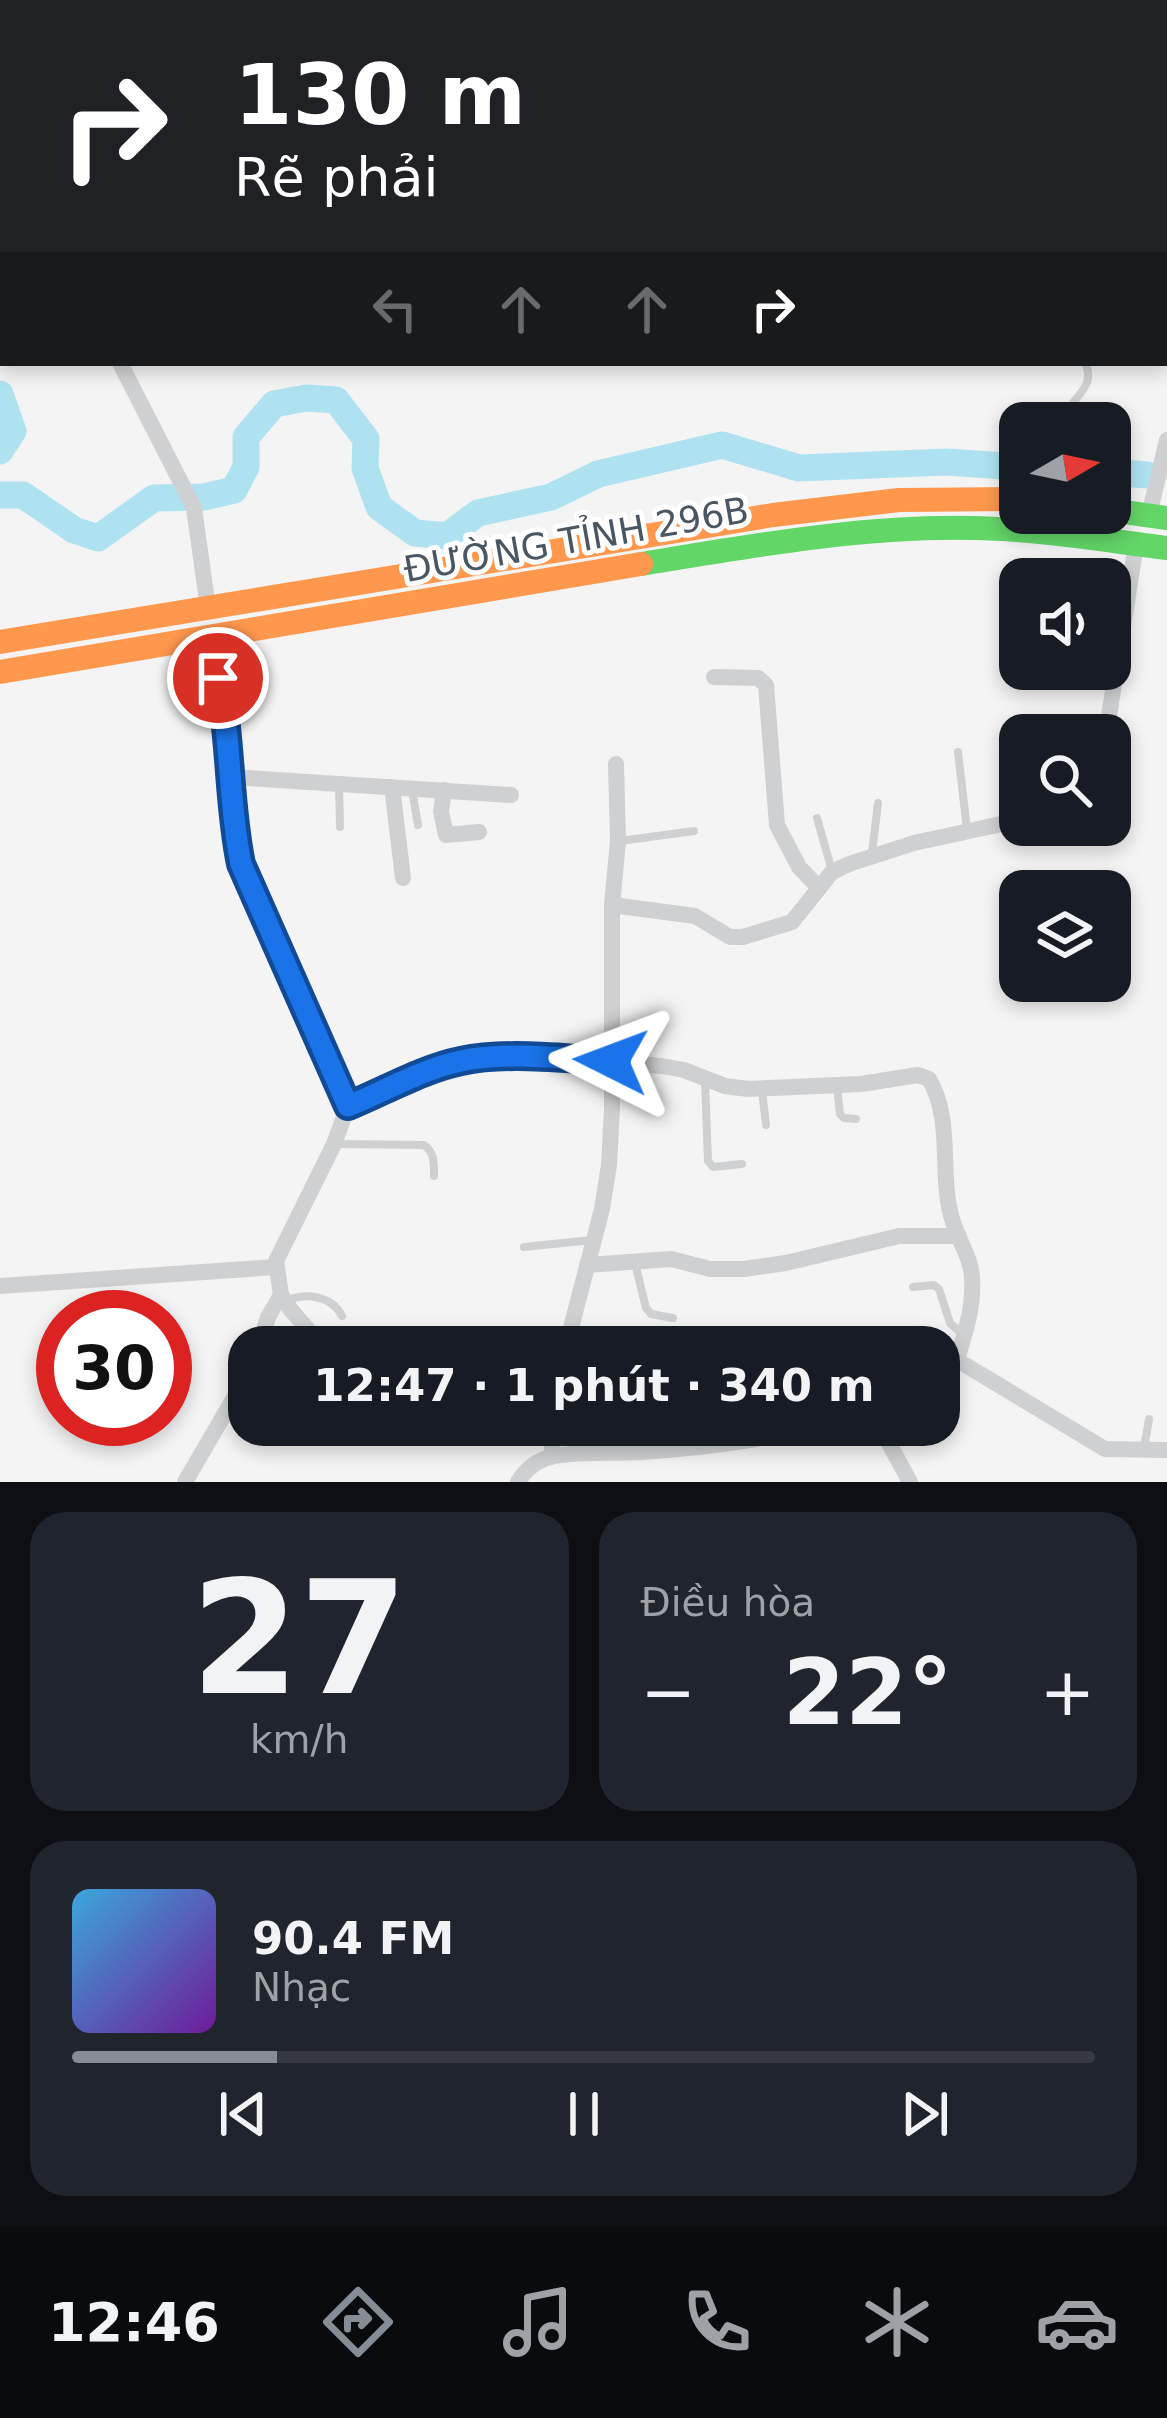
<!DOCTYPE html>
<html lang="vi">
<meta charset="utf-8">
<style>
:root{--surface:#171b24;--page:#20242c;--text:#f1f3f6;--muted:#9ea1a6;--line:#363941;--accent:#868d94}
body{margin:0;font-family:"DejaVu Sans",sans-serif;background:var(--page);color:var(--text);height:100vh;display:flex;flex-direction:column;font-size:45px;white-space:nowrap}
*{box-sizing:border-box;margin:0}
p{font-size:39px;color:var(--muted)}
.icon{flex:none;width:66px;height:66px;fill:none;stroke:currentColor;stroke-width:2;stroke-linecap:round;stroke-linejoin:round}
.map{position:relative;height:1482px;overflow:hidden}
.panel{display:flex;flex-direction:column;gap:30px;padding:30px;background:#0d0f14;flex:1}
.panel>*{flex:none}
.guide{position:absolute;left:0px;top:0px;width:1167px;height:366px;box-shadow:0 6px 18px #0003;background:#202124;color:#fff;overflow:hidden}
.needle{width:78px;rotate:81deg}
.controls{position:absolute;left:999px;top:402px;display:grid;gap:24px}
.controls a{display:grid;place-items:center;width:132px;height:132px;border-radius:24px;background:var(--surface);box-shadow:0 6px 18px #0003;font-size:60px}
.speed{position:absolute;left:36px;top:1290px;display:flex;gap:24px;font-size:60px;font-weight:700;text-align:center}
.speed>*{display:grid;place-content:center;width:156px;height:156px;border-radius:50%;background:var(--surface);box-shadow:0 6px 18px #0003;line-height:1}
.speed .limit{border:18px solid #d22;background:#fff;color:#111}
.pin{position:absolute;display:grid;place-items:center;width:102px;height:102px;color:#fff;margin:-51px;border:6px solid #fff;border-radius:50%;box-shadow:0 3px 12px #0007}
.me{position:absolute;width:132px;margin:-66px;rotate:273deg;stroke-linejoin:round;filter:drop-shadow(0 0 9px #0008)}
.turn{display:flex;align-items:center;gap:42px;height:252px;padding:0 36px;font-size:54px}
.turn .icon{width:156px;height:156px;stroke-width:2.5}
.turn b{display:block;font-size:84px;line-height:102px}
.lanes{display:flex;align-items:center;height:114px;padding:0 36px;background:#0003;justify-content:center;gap:60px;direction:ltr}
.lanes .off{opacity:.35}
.big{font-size:90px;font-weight:700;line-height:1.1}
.panel .widget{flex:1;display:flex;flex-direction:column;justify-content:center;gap:18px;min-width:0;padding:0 42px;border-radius:36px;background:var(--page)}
.panel .dial{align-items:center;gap:0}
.dial b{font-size:156px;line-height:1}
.song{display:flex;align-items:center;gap:36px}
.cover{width:144px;height:144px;border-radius:18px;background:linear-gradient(135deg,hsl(200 70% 55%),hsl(280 70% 35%))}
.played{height:12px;border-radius:6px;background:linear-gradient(90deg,var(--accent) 20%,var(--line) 20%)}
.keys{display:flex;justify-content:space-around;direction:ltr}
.heat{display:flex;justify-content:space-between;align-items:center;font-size:66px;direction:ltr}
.panel .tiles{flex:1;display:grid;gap:30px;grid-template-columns:1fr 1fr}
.widget:last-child{grid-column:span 2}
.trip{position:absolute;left:228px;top:1326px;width:732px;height:120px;border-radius:36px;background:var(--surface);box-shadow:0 6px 18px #0003;font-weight:700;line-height:120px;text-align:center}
.tab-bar{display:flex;height:192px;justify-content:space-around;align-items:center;background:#090b0e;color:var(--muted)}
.tab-bar .icon{width:84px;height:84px}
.tab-bar .on{color:var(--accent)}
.tab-bar b{font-size:54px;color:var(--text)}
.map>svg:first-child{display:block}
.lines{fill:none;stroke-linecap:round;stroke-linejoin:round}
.river{stroke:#aee2f0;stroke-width:27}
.lane{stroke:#ced0d2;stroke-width:8}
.street{stroke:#ced0d2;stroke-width:16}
.fast{stroke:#63d668;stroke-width:24}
.slow{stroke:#ff974d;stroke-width:24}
.route-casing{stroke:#114b97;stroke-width:30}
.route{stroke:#1a73e8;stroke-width:21}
.labels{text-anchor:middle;stroke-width:10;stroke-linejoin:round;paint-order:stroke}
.street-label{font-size:36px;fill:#4a5661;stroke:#fff}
</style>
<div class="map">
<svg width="1167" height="1482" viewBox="0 0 1167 1482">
<rect width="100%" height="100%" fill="#f4f4f4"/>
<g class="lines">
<g class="river">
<path d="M 0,394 L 13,431 L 0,451"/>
<path d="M 1110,472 L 1147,475"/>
<path d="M 0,495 L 23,495 L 74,530 L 98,538 L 154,498 L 204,497 L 234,490 L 246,467 L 246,437 L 274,404 L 306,398 L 336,400 L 366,439 L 365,468 L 379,507 L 415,533 L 447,536 L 478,513 L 551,497 L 598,474 L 722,445 L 799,468 L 946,462 L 1020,467"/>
</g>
<g class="lane">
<path d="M 1164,311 L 1167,311"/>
<path d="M 1072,404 C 1083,390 1094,381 1085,363"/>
<path d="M 958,752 L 967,829"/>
<path d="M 339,785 L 340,827"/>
<path d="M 412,790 L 418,825"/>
<path d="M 817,818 L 832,871"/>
<path d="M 620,841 L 694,831"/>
<path d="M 872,853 L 878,803"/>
<path d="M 705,1080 L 708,1161 L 713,1167 L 742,1164"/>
<path d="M 837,1087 L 840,1114 L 844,1118 L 856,1119"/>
<path d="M 762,1090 L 766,1125"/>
<path d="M 335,1144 L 424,1145 C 435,1153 434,1163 434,1176"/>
<path d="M 524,1247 L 592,1240"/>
<path d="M 635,1263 L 646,1308 L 651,1314 L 673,1318"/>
<path d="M 913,1287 L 934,1285 L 939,1289 L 950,1323 L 963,1335"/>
<path d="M 286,1301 C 307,1292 332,1296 342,1316"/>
<path d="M 729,1341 L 749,1339 L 754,1347"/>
<path d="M 772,1425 L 773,1427"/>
<path d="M 1144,1449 L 1149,1419"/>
<path d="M 624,1451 L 626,1425"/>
</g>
<g class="street">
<path d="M 94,0 L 99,3"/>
<path d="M 183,3 L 185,0"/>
<path d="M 983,3 L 983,0"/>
<path d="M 0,135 L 3,138"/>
<path d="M 1164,142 L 1167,141"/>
<path d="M 1164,331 L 1167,337"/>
<path d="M 120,363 L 194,508 L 208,608"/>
<path d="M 1149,515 L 1167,440"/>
<path d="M 209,639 L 226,717 L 232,777"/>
<path d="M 714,677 L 758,678 L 766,685 L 777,825 L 799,867 L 818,887"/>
<path d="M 1106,735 L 1136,544"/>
<path d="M 392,787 L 403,878"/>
<path d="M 444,790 L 441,811 L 446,835 L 479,832"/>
<path d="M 612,905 L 695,916 L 730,937 L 743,937 L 792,922 L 832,872 L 849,864 L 914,843 L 1020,820"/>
<path d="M 348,1106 L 436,1068 L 465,1060 L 500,1057 L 539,1057 L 662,1066 L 684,1070 L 725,1086 L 748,1089 L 861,1084 L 918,1075 L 929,1079 C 955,1123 937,1178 954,1225 C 960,1243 971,1258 972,1278 C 974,1307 965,1333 957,1360"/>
<path d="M 587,1265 L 671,1259 L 710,1269 L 744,1269 L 786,1263 L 899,1236 L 959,1236"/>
<path d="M 0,1286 L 276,1267"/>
<path d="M 259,1347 L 268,1317 L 281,1295"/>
<path d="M 323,1347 L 291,1310 L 281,1295 L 276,1261 L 334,1144 L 348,1106 L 241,864 L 232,822 L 232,777 L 511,795"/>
<path d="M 566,1347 L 602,1209 L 609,1165 L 612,1108 L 612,905 L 618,841 L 616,764"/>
<path d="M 939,1367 L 957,1360 L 1105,1449 L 1167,1450"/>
<path d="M 527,1425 L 553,1428"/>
<path d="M 879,1425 L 910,1482"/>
<path d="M 552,1456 L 553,1425"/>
<path d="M 185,1482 L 249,1372"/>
<path d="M 518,1482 C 526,1468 539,1459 555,1456 C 583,1451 613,1454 641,1452 C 700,1448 762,1441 820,1425"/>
</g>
<g class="fast">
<path d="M 1110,510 L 1167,518"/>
<path d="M 641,564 C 751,546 861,526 973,528 C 1038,529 1102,540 1167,548"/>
</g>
<g class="slow">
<path d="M 0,642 L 773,515 L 899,500 L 1020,499"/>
<path d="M 0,672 L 641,564"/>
</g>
</g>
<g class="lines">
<g class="route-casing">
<path id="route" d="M 218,678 C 232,740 228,802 241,864 L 348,1106 C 385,1091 422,1069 461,1061 C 509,1051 563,1059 611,1061"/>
</g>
<use href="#route" class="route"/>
</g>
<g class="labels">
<g class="street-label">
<text transform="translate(576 539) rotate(-10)" y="13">ĐƯỜNG TỈNH 296B</text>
</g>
</g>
</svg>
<div class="controls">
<a><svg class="needle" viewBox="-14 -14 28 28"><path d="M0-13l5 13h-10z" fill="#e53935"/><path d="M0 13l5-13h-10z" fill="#9ea1a6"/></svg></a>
<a><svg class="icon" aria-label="sound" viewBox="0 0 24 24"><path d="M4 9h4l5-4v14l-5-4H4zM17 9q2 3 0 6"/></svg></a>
<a><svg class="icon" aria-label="search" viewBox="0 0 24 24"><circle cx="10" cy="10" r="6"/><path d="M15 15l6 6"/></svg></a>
<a><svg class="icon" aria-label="layers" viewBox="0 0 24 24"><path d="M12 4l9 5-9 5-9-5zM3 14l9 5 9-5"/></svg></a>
</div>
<div class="speed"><div class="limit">30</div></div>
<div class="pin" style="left:218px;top:678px;background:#d93025"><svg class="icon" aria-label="arrive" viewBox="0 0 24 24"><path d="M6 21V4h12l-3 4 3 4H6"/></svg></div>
<svg class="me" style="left:611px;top:1061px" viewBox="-20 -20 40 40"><path d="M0-17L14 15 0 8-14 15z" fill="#1a73e8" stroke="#fff" stroke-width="4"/></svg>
<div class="trip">12:47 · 1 phút · 340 m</div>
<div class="guide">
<div class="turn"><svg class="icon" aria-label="right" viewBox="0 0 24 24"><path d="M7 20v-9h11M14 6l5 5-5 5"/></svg><div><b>130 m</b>Rẽ phải</div></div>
<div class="lanes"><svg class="icon off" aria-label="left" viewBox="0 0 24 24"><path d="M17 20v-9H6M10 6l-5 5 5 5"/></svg><svg class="icon off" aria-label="ahead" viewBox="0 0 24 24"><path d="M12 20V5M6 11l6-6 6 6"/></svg><svg class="icon off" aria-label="ahead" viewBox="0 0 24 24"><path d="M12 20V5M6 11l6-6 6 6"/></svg><svg class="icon" aria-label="right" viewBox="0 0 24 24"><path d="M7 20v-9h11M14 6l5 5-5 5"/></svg></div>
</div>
</div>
<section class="panel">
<div class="tiles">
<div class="widget dial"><b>27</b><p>km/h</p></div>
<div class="widget"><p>Điều hòa</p>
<div class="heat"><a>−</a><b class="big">22°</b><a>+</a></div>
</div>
<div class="widget">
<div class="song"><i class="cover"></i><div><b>90.4 FM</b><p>Nhạc</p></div></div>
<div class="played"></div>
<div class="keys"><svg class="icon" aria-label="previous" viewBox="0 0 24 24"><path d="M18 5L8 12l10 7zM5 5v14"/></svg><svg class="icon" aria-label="pause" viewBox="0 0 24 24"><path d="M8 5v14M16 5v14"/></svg><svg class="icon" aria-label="next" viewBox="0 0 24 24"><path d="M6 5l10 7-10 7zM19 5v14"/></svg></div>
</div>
</div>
</section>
<nav class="tab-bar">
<b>12:46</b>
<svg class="icon on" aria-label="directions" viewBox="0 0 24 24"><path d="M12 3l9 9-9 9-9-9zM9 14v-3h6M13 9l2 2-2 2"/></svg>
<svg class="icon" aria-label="music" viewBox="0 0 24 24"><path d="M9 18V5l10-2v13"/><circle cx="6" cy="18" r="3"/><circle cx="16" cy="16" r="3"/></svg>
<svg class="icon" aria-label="phone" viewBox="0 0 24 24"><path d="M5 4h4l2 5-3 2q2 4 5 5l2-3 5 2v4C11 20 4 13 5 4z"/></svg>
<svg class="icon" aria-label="climate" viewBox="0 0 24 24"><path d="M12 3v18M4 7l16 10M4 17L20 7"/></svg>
<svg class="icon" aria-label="car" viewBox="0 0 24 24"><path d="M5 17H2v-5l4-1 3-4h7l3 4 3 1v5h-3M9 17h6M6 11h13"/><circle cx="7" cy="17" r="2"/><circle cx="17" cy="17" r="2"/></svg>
</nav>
